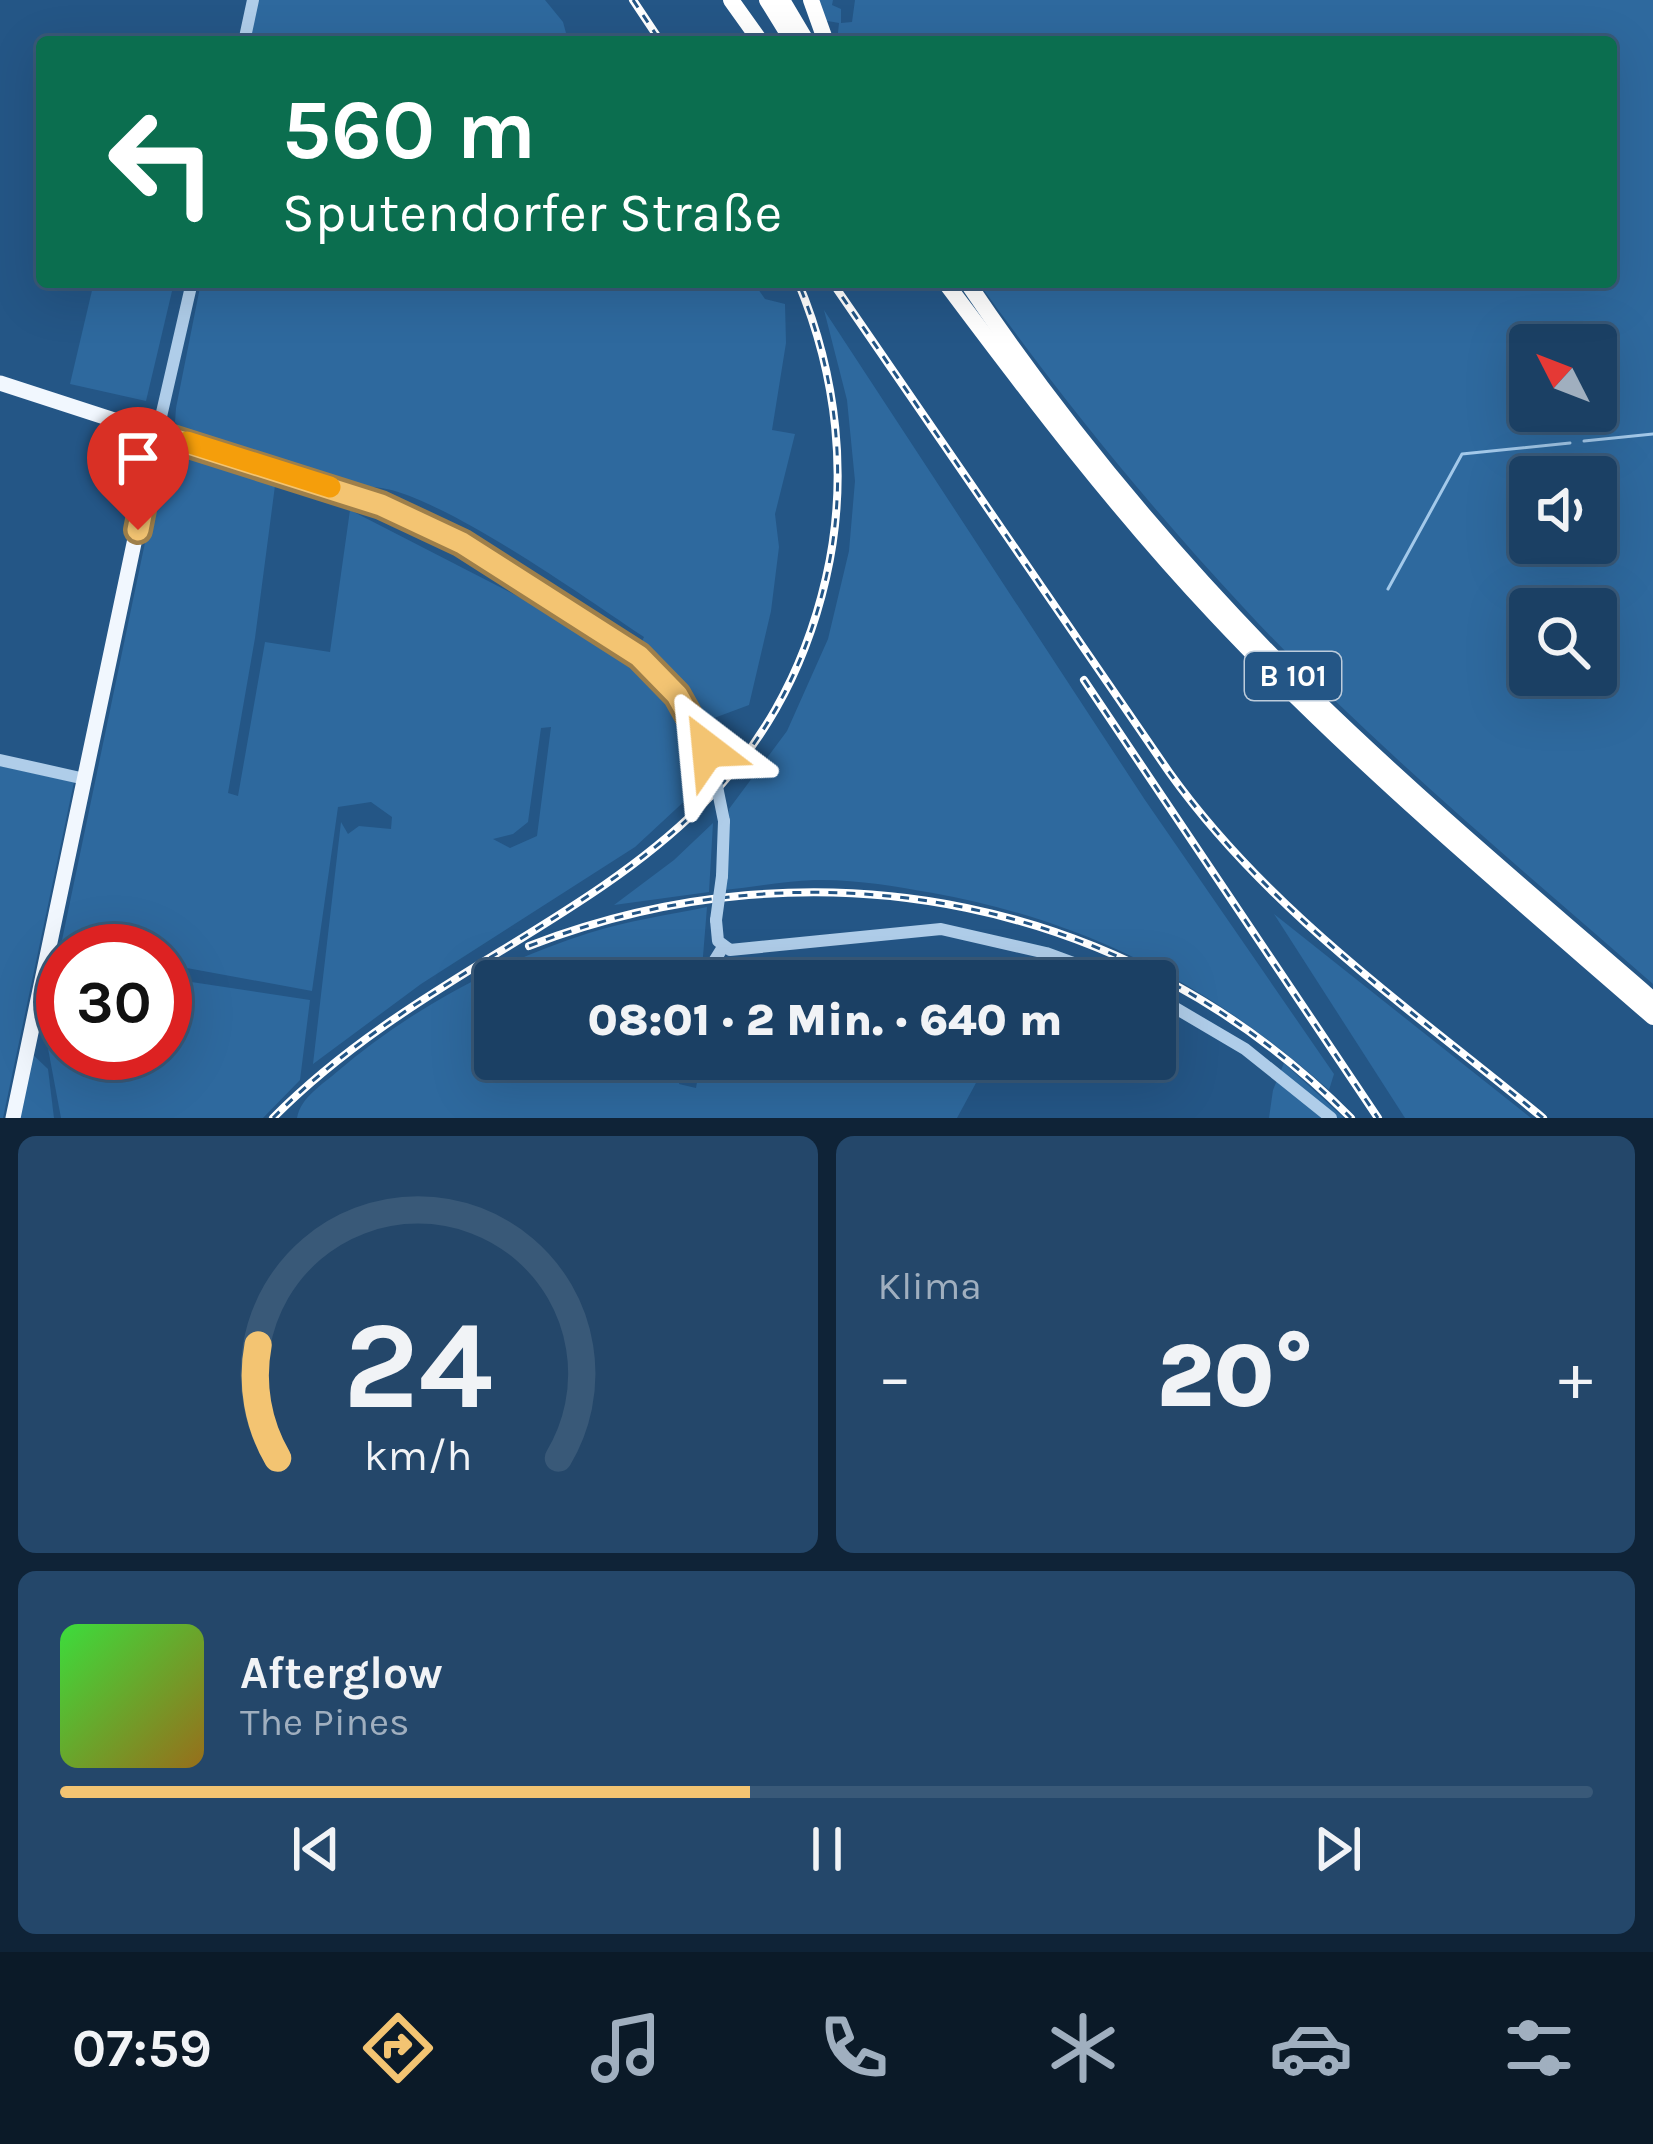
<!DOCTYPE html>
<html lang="de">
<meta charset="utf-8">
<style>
:root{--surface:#1b4064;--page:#24476a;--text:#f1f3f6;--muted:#a0afbf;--line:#395978;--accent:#f3c472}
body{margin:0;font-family:Karla,sans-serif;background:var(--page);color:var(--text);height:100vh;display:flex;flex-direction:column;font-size:45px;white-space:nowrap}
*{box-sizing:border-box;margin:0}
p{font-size:39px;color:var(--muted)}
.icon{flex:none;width:66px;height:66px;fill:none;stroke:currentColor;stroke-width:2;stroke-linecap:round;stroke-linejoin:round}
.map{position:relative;height:1118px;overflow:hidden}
.side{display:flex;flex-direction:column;gap:18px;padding:18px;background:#0f2337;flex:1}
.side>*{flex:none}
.top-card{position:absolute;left:36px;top:36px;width:1581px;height:252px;border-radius:12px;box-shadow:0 12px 48px #0002,0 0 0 3px var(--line);background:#0b6e4f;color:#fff;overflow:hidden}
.needle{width:78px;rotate:312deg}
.controls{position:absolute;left:1509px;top:324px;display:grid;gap:24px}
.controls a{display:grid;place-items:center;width:108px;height:108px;border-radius:12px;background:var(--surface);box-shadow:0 12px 48px #0002,0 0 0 3px var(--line);font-size:60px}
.speed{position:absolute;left:36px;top:924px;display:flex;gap:24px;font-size:60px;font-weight:700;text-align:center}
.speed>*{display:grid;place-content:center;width:156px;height:156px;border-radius:50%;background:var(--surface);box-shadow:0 12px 48px #0002,0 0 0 3px var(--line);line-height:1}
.speed .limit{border:18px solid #d22;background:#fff;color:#111}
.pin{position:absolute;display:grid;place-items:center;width:102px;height:102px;color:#fff;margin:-123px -51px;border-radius:50% 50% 50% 0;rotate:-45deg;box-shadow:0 0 12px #0007}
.pin .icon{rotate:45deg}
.me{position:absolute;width:132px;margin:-66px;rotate:331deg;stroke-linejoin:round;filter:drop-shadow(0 0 9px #0008)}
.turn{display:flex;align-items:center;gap:42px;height:252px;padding:0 48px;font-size:54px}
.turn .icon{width:156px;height:156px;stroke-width:2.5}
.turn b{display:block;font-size:84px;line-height:102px}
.big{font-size:90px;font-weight:800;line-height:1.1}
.side .widget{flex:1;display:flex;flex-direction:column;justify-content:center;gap:18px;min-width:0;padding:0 42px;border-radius:18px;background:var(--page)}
.side .dial{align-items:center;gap:0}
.dial svg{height:312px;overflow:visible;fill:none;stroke:var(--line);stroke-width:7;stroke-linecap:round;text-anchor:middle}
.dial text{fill:var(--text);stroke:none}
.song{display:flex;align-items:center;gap:36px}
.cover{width:144px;height:144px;border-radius:18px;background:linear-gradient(135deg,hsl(120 70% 55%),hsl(40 70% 35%))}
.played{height:12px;border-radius:6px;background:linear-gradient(90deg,var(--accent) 45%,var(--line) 45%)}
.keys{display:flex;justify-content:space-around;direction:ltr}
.heat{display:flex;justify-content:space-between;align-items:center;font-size:66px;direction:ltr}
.side .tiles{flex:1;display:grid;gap:18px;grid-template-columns:1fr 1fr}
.widget:last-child{grid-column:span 2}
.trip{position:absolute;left:474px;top:960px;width:702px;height:120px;border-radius:12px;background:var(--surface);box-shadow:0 12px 48px #0002,0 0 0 3px var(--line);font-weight:800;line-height:120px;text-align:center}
.tabs{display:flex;height:192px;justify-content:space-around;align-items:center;background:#0b1a28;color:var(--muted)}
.tabs .icon{width:84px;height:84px}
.tabs .active{color:var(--accent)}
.tabs b{font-size:54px;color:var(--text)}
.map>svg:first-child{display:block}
.green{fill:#2e699e;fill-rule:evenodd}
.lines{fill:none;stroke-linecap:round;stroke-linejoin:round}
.stream{stroke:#a3c9ea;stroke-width:3}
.minor{stroke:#afcde9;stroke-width:12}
.major{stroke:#f1f7fe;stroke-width:15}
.highway{stroke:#fff;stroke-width:16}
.rail-casing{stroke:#fff;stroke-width:8}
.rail{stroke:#245686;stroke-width:3;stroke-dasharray:9;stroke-linecap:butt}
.minor-bridge{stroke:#afcde9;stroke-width:12}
.route-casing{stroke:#9e7f4a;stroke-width:30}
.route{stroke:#f3c472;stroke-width:21}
.slow{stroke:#f59e0b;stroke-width:21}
.labels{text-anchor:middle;stroke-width:12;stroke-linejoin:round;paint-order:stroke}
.shield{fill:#245686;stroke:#bdccdb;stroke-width:3}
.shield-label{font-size:30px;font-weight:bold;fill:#fff}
</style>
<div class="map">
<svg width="1653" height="1118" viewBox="0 0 1653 1118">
<rect width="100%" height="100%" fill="#245686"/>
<g class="green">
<path d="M 257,0 L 545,0 L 563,22 L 566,33 L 555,42 L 248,42 Z"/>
<path d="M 815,0 L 833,0 L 832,5 L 841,9 L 841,23 L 852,22 L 855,0 L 1653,0 L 1653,984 C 1514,862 1369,743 1243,607 C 1147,504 1060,396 978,282 L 1611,282 L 1611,42 L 837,42 L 839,23 L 822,20 ZM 1530,345 L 1596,345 L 1596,411 L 1530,411 ZM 1530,477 L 1596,477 L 1596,543 L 1530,543 ZM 1530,609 L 1596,609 L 1596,675 L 1530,675 Z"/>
<path d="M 94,282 L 152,282 L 173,287 L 146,401 L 70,384 Z"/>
<path d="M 201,282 L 753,282 L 765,299 L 785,304 L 786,343 L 772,430 L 795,434 L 775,514 L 779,547 L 771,611 L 749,705 L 706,721 L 658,666 L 638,650 L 644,637 C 588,600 431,487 371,487 L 182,430 L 175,422 L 176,408 Z"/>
<path d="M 824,310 L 1145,800 L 1334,1074 L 1329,1090 C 1212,986 1088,921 933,893 C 894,886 854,879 815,880 C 784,881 754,887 724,890 L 729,809 L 787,731 L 828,639 L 849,551 L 855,481 L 847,400 Z"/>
<path d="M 176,454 L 276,478 L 255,638 L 228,793 L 238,796 L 265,642 L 330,652 L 350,510 L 603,640 C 639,667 682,703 697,746 C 701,758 701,773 703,784 L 635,847 L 421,984 L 313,1064 L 341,822 L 348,834 L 359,826 L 391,829 L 392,817 L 371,802 L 338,807 L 312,991 L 165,964 L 165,951 L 93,951 L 61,945 L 161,466 ZM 551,727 L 537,836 L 510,848 L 493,839 L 513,834 L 528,822 L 541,728 Z"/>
<path d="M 0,766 L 74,782 L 3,1118 L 0,1118 Z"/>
<path d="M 713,823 L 709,892 L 614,905 L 674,860 Z"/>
<path d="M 707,907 L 701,981 L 495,981 L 495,1059 L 684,1059 L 679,1084 L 696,1088 L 701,1059 L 861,1059 L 861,1063 L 945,1075 L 948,1059 L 989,1059 L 957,1118 L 297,1118 C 301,1097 322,1085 338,1071 C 409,1010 500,961 589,933 C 627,921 668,915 707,907 Z"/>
<path d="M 1274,914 L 1531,1118 L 1405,1118 Z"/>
<path d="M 51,960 L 63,962 L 63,1053 L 165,1053 L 165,978 L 310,1000 L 300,1080 L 263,1118 L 61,1118 L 47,1043 L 36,1026 Z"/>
<path d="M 30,1052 L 48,1069 L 54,1118 L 16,1118 Z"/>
<path d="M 1284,1063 L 1344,1118 L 1269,1118 L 1273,1090 Z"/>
</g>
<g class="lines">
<g class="stream">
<path d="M 1541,411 L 1542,411"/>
<path d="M 1584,441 L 1653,434"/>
<path d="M 1388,589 L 1462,454 L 1570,443"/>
</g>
<g class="minor">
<path d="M 244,42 L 253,0"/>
<path d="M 192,282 L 157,434 L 381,505 L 477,552 L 639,656 L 677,695 L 711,757"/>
<path d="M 0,760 L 85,779"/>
<path d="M 722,876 L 724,821"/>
<path d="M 716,920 L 718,941 L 730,950 L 941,929 L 1046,953 L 1122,981"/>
<path d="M 707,981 L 708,971 L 723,947"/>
<path d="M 1155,996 L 1245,1049 L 1331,1118"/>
</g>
<path class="major" d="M 0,383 L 157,434 L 13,1118"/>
<g class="highway">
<path d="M 731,0 L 761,42"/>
<path d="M 767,0 L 793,42"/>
<path d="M 782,0 L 807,42"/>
<path d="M 811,0 L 826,42"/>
<path d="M 945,282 C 1031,397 1117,510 1216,615 C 1352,760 1504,887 1653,1017"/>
<path d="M 967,282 C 1067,431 1184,570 1312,696 C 1421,802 1538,900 1653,1000"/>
</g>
<g class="rail-casing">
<g id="rail">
<path d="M 633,0 L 661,42"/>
<path d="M 832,282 L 1169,772 C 1269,912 1412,1010 1543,1118"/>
<path d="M 1084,680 L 1378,1118"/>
<path d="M 529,946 C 817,835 1133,898 1351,1118"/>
<path d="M 273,1118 C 470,919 754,890 826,578 C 849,479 837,375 798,282"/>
</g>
</g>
<use href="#rail" class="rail"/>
<g class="minor-bridge">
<path d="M 711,757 L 724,821"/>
<path d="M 716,920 L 722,876"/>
</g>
</g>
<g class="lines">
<g class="route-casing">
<path id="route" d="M 138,530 L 157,434 L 381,505 L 462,543 L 639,656 L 677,695 L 708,750"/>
</g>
<use href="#route" class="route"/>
<path class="slow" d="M 187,442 L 330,487"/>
</g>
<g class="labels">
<rect class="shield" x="1245" y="652" width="96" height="48" rx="9"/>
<g class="shield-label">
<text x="1293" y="686">B 101</text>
</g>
</g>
</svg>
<div class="controls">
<a><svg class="needle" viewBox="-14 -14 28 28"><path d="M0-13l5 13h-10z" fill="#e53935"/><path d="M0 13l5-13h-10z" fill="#a0afbf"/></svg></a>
<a><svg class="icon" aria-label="sound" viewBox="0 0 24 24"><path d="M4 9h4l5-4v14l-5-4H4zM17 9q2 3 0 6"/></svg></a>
<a><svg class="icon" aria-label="search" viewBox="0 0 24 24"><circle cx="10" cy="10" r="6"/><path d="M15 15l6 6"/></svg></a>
</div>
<div class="speed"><div class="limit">30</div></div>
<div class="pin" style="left:138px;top:530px;background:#d93025"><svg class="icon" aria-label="arrive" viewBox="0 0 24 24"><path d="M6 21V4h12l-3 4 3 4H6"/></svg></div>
<svg class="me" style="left:708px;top:750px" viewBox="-20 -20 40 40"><path d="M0-17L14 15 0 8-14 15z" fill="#f3c472" stroke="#fff" stroke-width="4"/></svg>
<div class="trip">08:01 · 2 Min. · 640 m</div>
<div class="top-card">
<div class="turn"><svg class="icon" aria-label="left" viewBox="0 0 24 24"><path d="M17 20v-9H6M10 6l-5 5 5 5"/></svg><div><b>560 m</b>Sputendorfer Straße</div></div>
</div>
</div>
<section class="side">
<div class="tiles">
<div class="widget dial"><svg viewBox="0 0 100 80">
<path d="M14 69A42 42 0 1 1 86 69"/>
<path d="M14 69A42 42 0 0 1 9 40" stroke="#f3c472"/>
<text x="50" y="56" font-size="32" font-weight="700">24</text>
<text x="50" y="72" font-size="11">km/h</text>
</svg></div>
<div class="widget"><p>Klima</p>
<div class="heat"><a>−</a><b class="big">20°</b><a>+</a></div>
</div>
<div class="widget">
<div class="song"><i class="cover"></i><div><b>Afterglow</b><p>The Pines</p></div></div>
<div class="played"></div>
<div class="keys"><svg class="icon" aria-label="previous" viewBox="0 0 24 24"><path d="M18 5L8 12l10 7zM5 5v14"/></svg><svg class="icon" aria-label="pause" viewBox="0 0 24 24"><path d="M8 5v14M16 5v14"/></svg><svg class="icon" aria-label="next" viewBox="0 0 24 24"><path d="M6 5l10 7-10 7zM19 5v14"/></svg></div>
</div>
</div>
</section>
<nav class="tabs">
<b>07:59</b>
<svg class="icon active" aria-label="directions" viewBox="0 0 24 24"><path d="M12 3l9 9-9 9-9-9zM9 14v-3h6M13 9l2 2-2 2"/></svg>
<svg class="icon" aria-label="music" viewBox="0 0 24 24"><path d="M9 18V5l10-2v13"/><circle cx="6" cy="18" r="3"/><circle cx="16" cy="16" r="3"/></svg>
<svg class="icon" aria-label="phone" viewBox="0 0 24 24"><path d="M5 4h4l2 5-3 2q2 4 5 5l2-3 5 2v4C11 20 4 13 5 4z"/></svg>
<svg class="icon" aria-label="climate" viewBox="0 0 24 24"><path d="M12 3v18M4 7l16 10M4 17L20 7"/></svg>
<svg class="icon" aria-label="car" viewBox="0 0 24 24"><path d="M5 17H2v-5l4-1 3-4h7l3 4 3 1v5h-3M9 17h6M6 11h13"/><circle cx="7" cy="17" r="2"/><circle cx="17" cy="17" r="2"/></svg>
<svg class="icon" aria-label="filters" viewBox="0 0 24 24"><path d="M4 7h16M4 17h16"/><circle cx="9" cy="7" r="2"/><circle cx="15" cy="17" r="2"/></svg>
</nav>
